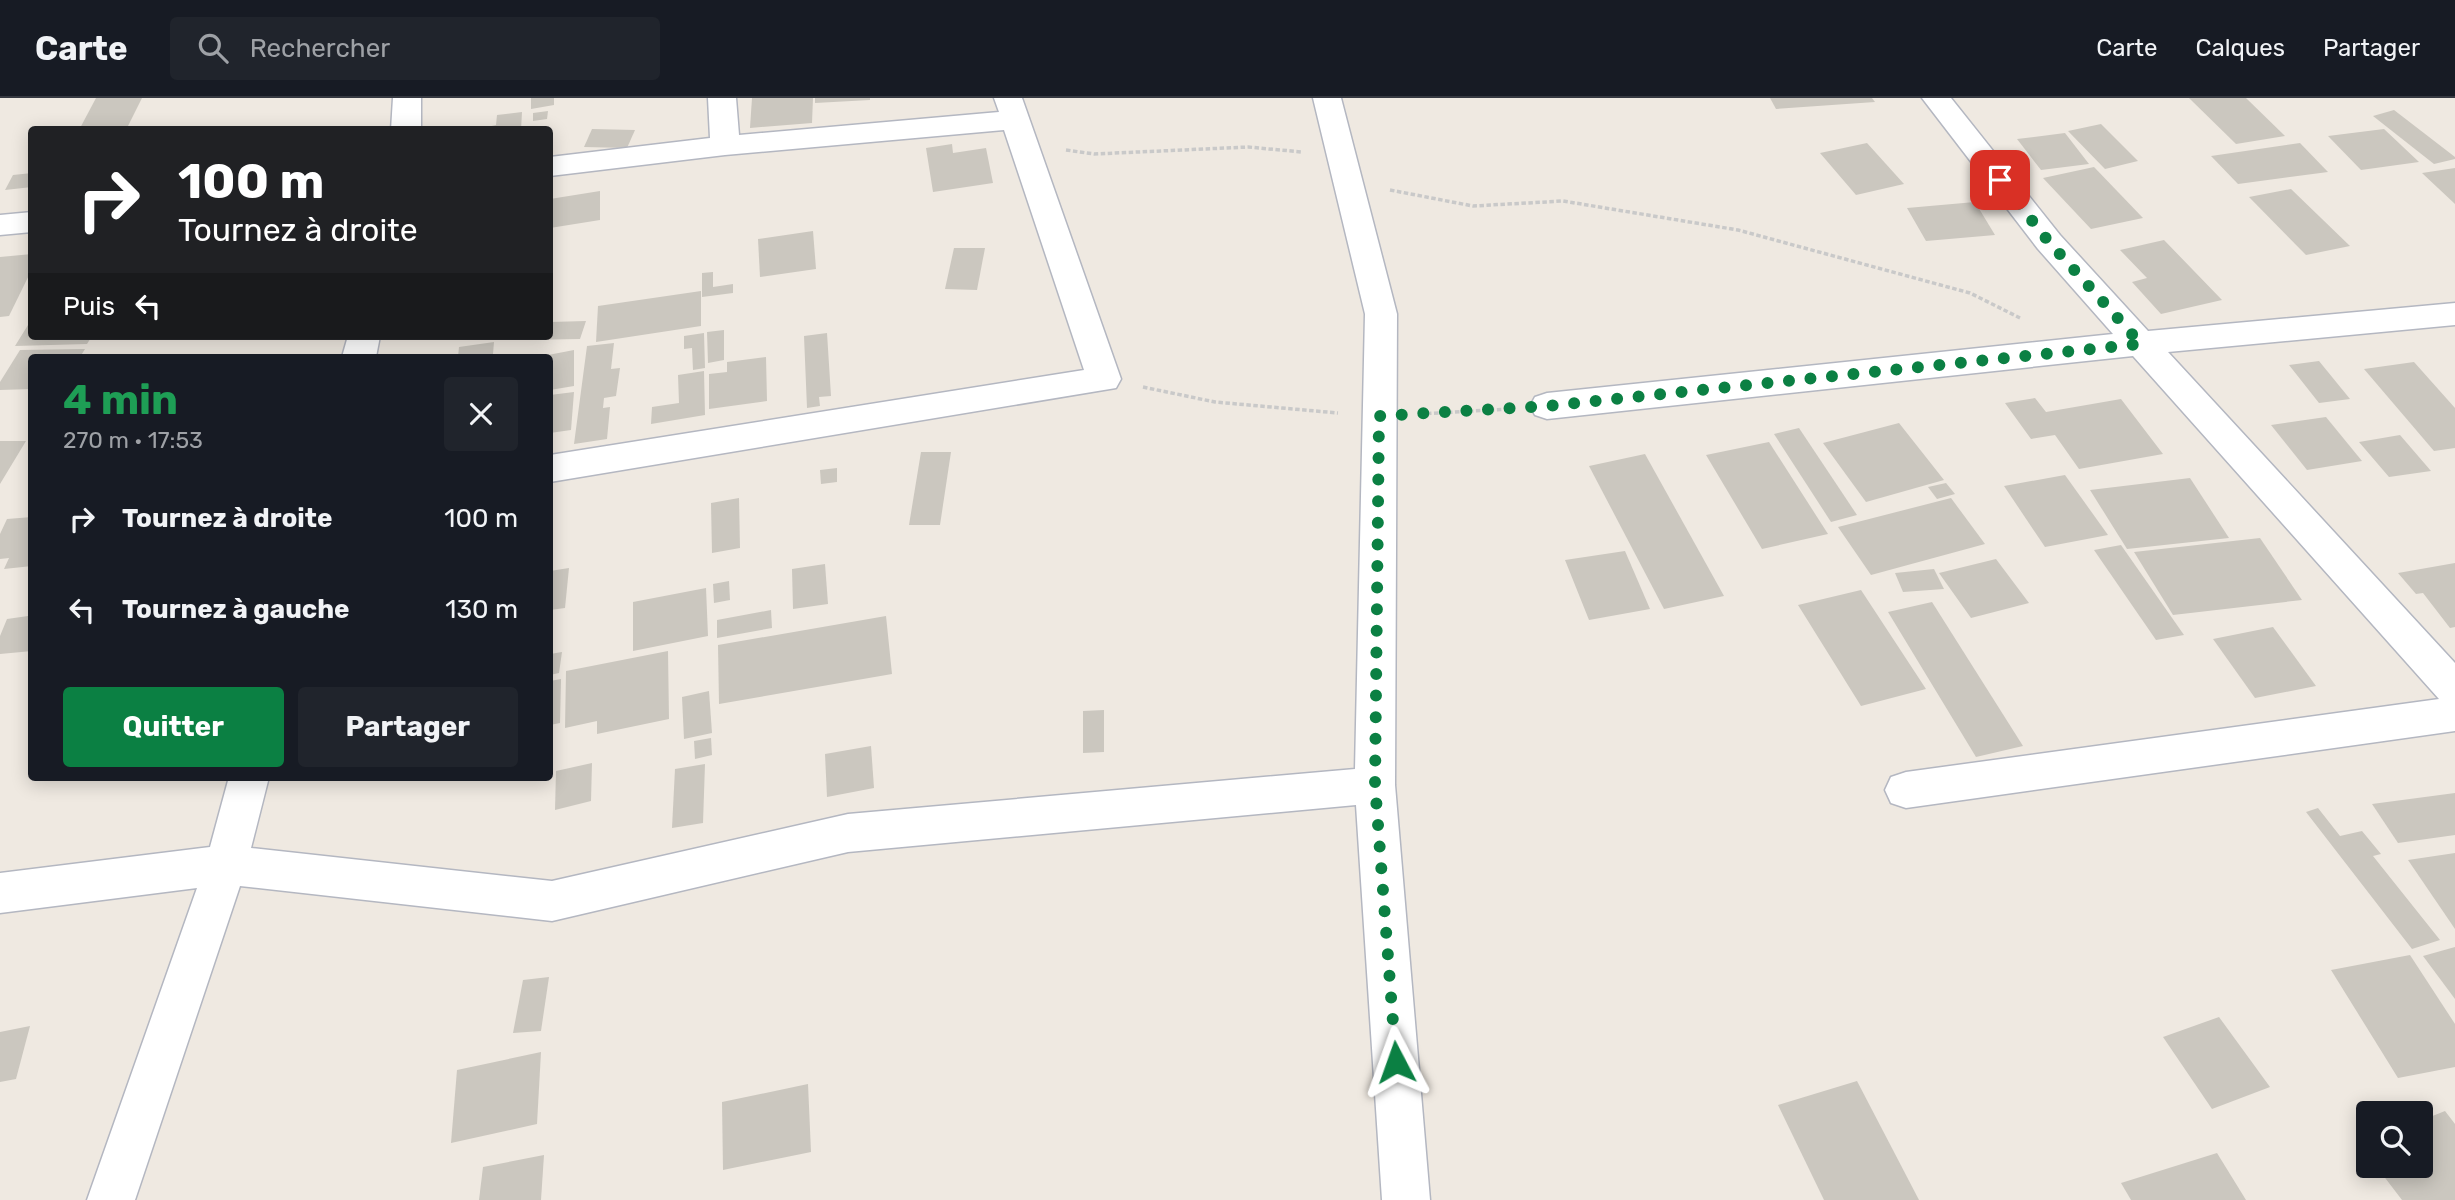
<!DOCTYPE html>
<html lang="fr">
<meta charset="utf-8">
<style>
body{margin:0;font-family:Rubik,sans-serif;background:#20242c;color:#f1f3f6;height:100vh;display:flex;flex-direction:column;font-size:26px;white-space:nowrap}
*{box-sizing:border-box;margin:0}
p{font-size:23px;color:#9ea1a6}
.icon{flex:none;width:38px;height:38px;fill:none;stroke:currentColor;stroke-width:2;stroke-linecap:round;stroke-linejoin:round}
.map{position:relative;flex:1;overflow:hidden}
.panel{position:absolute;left:28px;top:256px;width:525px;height:427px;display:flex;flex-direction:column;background:#171b24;border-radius:7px;box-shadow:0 4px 18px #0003}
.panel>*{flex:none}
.top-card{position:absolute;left:28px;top:28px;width:525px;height:214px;border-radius:7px;box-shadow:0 4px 18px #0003;background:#202124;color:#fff;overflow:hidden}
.fabs{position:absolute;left:2356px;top:1003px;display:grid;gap:14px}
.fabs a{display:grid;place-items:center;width:77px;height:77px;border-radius:7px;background:#171b24;box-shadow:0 4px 18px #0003;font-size:35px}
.pin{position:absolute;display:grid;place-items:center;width:60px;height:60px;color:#fff;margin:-30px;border-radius:14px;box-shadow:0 4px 10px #0006}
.me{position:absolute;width:77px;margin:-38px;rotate:356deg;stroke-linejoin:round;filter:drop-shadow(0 0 5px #0008)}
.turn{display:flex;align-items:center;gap:24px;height:147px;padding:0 35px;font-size:32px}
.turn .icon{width:91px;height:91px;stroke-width:2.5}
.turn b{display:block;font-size:49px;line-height:60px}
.then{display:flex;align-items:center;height:66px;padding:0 35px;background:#0003;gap:14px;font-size:26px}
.round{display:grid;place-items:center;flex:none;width:74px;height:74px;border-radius:7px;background:#20242c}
.summary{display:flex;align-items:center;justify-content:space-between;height:119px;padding:0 35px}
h1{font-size:42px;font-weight:700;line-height:52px;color:#1e9e55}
.button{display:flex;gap:14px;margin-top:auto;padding:14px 35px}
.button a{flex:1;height:80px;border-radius:7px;background:#0b8043;color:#fff;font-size:28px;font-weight:700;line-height:80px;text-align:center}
.button a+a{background:#20242c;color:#f1f3f6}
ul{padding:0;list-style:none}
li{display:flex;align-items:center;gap:21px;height:91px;padding:0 35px}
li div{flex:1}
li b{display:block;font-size:26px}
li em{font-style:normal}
header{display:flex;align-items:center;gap:42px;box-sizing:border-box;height:98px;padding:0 35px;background:#171b24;border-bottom:2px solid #363941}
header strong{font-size:33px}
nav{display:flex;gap:38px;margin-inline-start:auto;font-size:24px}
.search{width:490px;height:63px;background:#20242c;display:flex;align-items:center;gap:18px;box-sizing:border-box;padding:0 24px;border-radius:7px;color:#9ea1a6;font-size:26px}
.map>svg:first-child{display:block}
.building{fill:#cbc7bf}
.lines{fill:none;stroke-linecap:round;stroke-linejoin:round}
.street-casing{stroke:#b4b7c1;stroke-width:3}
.path{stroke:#c9c9c9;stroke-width:3.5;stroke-dasharray:4.5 2.5;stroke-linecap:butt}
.street{fill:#fff;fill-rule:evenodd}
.route{stroke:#0b8043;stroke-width:12;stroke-dasharray:0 21.6}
</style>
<header>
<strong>Carte</strong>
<div class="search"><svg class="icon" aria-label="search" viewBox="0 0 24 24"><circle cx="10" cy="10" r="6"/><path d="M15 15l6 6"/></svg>Rechercher</div>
<nav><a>Carte</a><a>Calques</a><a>Partager</a></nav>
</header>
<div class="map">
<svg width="2455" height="1102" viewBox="0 0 2455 1102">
<rect width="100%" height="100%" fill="#efe9e1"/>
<g class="building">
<path d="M96,0H142L126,32H79Z"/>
<path d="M531,0H554V7L531,11Z"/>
<path d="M752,0H813L812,25L750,30Z"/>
<path d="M815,0H870V2L815,5Z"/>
<path d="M1770,0H1872L1875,4L1776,11Z"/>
<path d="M2189,0H2246L2285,38L2236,46Z"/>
<path d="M2394,12L2455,59V61L2434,66L2373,18Z"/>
<path d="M548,13L547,21L533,23V15Z"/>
<path d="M522,14L521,32H487V29L496,27L497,17Z"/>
<path d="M2101,26L2138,63L2105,71L2068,33Z"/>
<path d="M592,31L635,32L627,50L584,49Z"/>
<path d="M2384,31L2419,64L2361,72L2328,38Z"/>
<path d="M2065,35L2089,66L2041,72L2017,41Z"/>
<path d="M1867,45L1904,86L1856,97L1820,55Z"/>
<path d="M2300,45L2328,74L2238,86L2211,58Z"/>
<path d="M952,46L953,55L986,50L993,85L933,94L926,50Z"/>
<path d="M2094,69L2143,120L2091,131L2043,80Z"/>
<path d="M2455,70V106L2422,75Z"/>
<path d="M32,75V89L5,92L13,77Z"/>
<path d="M2291,91L2350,148L2306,157L2249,99Z"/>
<path d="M600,93V122L550,130V101Z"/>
<path d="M1975,104L1995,137L1926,143L1907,110Z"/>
<path d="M813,133L816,171L760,179L758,141Z"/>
<path d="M2164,142L2222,202L2161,216L2132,184L2147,180L2120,152Z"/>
<path d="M954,150H985L977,192L945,191Z"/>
<path d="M32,156V171L9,218L0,219V159Z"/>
<path d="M713,174V189L733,186V195L702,199V175Z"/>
<path d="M701,193V228L596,244L598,208Z"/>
<path d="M586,223L580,241L524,242L525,238H550V224Z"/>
<path d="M28,227H32V238H92L87,246L15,248Z"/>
<path d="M724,232V262L708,265L707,234Z"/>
<path d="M704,235L705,270L693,272L692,250L684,251V238Z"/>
<path d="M827,235L831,298L819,299L820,308L807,310L804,238Z"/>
<path d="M494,244L493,256L458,259L459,249Z"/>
<path d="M614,245L611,271L620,270L616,298L604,300L603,310L610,309L607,341L574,346L587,248Z"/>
<path d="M85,251L80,259H32V291L0,292V284L20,252Z"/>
<path d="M574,252V288L550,292V259L543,258Z"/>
<path d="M766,259L767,303L709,311V276L727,274V264Z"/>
<path d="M2319,263L2350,301L2319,305L2289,267Z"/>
<path d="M2414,264L2455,310V350L2434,353L2364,271Z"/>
<path d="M704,273L705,317L651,326L652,309L679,305L678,277Z"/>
<path d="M574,294L571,332L550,335V297Z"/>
<path d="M2035,300L2046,314L2121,301L2163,356L2079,371L2055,337L2031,341L2005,305Z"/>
<path d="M2326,319L2362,363L2307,372L2271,327Z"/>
<path d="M1899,325L1944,382L1866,404L1823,345Z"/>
<path d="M1799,330L1857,417L1831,424L1774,336Z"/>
<path d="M2400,337L2431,373L2389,379L2359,344Z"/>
<path d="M0,343H26L0,386Z"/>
<path d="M1769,344L1828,436L1762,451L1706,357Z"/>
<path d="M921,354H951L940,427H909Z"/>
<path d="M1645,356L1724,498L1664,511L1589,368Z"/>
<path d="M837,370V384L821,386L820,372Z"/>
<path d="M2065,377L2108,437L2045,449L2004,388Z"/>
<path d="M2190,380L2229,440L2127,451L2090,392Z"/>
<path d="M1946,385L1955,396L1937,401L1928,389Z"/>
<path d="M739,400L740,450L712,455L711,405Z"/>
<path d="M1951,400L1985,446L1871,477L1838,429Z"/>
<path d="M32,419V468L4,471L9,460L0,461V436L7,421Z"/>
<path d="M2260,440L2302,502L2173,517L2134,454Z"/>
<path d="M2121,447L2184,537L2156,542L2094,452Z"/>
<path d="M1625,453L1650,511L1589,522L1565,462Z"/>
<path d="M1996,461L2029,505L1971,520L1939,475Z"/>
<path d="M2455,465V529L2450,530L2423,495L2416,496L2398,475Z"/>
<path d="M825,466L828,506L793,511L792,471Z"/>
<path d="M569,470L565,510L550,512V473Z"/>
<path d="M1934,471L1944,491L1903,494L1895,475Z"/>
<path d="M729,483L730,502L714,505L713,486Z"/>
<path d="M706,490L708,538L633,553V504Z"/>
<path d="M1861,492L1926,591L1861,608L1798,507Z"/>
<path d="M1932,504L2023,648L1976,659L1888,514Z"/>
<path d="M32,510V553L0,556V538L7,521L28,518Z"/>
<path d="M771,512L772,530L717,540V522Z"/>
<path d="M886,518L892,576L719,606L718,547Z"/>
<path d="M2273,529L2316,588L2255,600L2213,541Z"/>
<path d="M668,553L669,621L597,636V623L565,630L566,573Z"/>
<path d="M562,554L559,575L550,577V556Z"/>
<path d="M561,581L560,625L550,627V583Z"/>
<path d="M709,593L712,635L684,641L682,599Z"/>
<path d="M1104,612V654L1083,655V613Z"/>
<path d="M711,640L712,657L695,661L694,643Z"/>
<path d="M871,648L874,690L827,699L825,656Z"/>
<path d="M592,665L591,703L555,712L556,673Z"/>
<path d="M705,666L703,725L672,730L675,671Z"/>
<path d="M2455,695V737L2398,745L2372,706Z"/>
<path d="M2318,710L2340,738L2362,733L2381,756L2373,758L2440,842L2412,851L2306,714Z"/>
<path d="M2455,755V831L2408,762Z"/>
<path d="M2455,849V901L2423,858Z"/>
<path d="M2410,857L2455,926V969L2398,980L2331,872Z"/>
<path d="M549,879L541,933L513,935L523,882Z"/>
<path d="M2219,919L2270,989L2212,1011L2163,939Z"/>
<path d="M30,928L16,981L0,984V934Z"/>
<path d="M541,954L537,1026L451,1045L457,972Z"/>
<path d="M1857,983L1919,1102H1824L1778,1007Z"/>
<path d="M808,986L811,1054L723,1072L722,1004Z"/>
<path d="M2445,1013L2455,1026V1102H2402L2376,1068H2420V1023Z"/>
<path d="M2217,1055L2246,1102H2131L2121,1085Z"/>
<path d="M544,1057L541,1102H479L483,1069Z"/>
</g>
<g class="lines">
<defs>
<g id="street">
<path d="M393,0H421V32H391Z"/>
<path d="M708,0H736L739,37L999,14L994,0H1022L1121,281L1116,290L550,384V357L1084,272L1004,32L725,57L550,78V59L710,40Z"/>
<path d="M1313,0H1341L1397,216L1395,687L1430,1102H1382L1356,707L848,754L552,823L240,788L135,1102H87L197,790L0,815V775L210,749L229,679H269L251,750L552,783L848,716L1355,671L1365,216Z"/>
<path d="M1922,0H1951L2060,137L2148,233L2455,205V227L2168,254L2455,565V633L1906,710L1891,705L1885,692L1891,679L1906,674L2439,601L2133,258L1547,321L1535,317L1530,308L1535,299L1547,295L2113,236L2038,151Z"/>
<path d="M32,114V134L0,137V117Z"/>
<path d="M348,238H380L376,259H342Z"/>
</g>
</defs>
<use href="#street" class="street-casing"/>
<g class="path">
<path d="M1066,52L1094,56L1248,49L1302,54"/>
<path d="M1390,92L1473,108L1563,103L1738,132L1970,195L2020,220"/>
<path d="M1143,289L1215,304L1338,315"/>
<path d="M1420,316L1509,311"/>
</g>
<use href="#street" class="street"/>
</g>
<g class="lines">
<path class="route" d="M1396,964L1375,687L1379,318L1547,308L2141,246L2049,144L2000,82"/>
</g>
</svg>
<div class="fabs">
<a><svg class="icon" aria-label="search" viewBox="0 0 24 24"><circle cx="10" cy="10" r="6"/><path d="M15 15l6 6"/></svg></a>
</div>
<div class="pin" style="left:2000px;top:82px;background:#d93025"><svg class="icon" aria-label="arrive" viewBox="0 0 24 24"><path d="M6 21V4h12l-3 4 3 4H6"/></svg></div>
<svg class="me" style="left:1396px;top:964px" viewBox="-20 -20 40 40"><path d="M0-17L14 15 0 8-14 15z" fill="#0b8043" stroke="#fff" stroke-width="4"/></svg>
<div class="top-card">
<div class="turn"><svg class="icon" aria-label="right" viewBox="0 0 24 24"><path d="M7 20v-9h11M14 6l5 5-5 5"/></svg><div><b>100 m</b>Tournez à droite</div></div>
<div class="then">Puis<svg class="icon" aria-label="left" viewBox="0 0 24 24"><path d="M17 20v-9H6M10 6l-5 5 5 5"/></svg></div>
</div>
<section class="panel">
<div class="summary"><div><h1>4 min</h1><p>270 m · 17:53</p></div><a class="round"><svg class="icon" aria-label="close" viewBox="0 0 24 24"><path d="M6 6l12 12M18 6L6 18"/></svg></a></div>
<ul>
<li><svg class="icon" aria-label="right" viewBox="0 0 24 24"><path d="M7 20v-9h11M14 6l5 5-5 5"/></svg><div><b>Tournez à droite</b></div><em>100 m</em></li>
<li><svg class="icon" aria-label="left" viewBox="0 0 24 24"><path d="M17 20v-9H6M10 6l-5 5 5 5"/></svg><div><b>Tournez à gauche</b></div><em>130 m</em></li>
</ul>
<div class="button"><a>Quitter</a><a>Partager</a></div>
</section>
</div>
